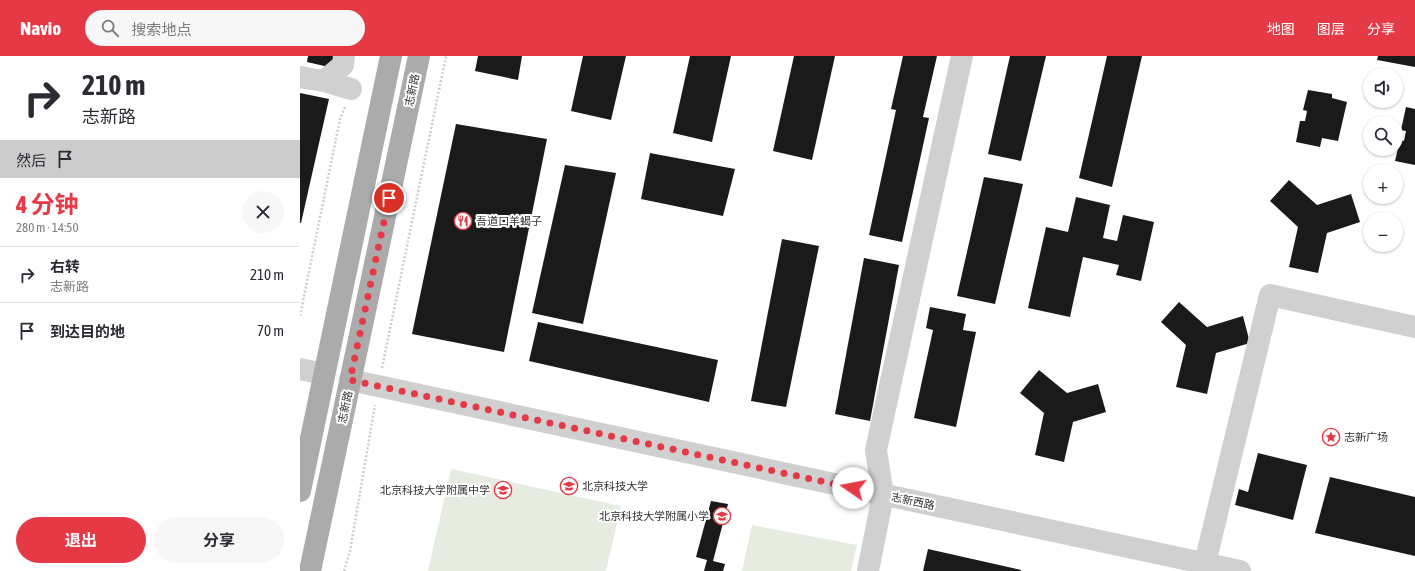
<!DOCTYPE html>
<html lang="zh">
<meta charset="utf-8">
<style>
body{margin:0;font-family:"Asap Condensed","Noto Sans SC",sans-serif;background:#f7f7f7;color:#2b2b33;height:100vh;display:flex;flex-direction:column;font-size:15px;white-space:nowrap}
*{box-sizing:border-box;margin:0}
p{font-size:13px;color:#7c7c81}
.icon{flex:none;width:22px;height:22px;fill:none;stroke:currentColor;stroke-width:2;stroke-linecap:round;stroke-linejoin:round}
.map{position:relative;flex:1;overflow:hidden}
.drawer{display:flex;flex-direction:column;background:#fff;width:300px}
.drawer>*{flex:none}
.hud{background:#fff;color:#2b2b33;overflow:hidden}
.controls{position:absolute;left:1063px;top:12px;display:grid;gap:8px}
.controls a{display:grid;place-items:center;width:40px;height:40px;border-radius:50%;background:#fff;box-shadow:0 1px 3px #0004;font-size:20px}
.pin{position:absolute;display:grid;place-items:center;width:34px;height:34px;color:#fff;margin:-17px;border:2px solid #fff;border-radius:50%;box-shadow:0 1px 4px #0007}
.me{position:absolute;width:44px;margin:-22px;rotate:282deg;stroke-linejoin:round;filter:drop-shadow(0 0 3px #0008)}
.turn{display:flex;align-items:center;gap:14px;height:84px;padding:0 16px;font-size:18px}
.turn .icon{width:52px;height:52px;stroke-width:2.5}
.turn b{display:block;font-size:28px;line-height:34px}
.then{display:flex;align-items:center;height:38px;padding:0 16px;background:#0003;gap:8px;font-size:15px}
.round{display:grid;place-items:center;flex:none;width:42px;height:42px;border-radius:21px;background:#f7f7f7}
.headline{display:flex;align-items:center;justify-content:space-between;height:68px;padding:0 16px}
h1{font-size:24px;font-weight:700;line-height:30px;color:#e63946}
.action{display:flex;gap:8px;margin-top:auto;padding:8px 16px}
.action a{flex:1;height:46px;border-radius:24px;background:#e63946;color:#fff;font-size:16px;font-weight:700;line-height:46px;text-align:center}
.action a+a{background:#f7f7f7;color:#2b2b33}
ul{padding:0;list-style:none}
li{display:flex;align-items:center;gap:12px;height:56px;padding:0 16px;border-top:1px solid #e1e1e2}
li div{flex:1}
li b{display:block;font-size:15px}
li em{font-style:normal}
header{display:flex;align-items:center;gap:24px;box-sizing:border-box;height:56px;padding:0 20px;background:#e63946;color:#fff}
header strong{font-size:19px}
nav{display:flex;gap:22px;margin-inline-start:auto;font-size:14px}
.search{width:280px;height:36px;background:#f7f7f7;display:flex;align-items:center;gap:10px;box-sizing:border-box;padding:0 14px;border-radius:22px;color:#7c7c81;font-size:15px}
main{display:flex;flex:1;min-height:0}
.map>svg:first-child{display:block}
.green{fill:#e6ecdf}
.building{fill:#1a1a1a}
.lines{fill:none;stroke-linecap:round;stroke-linejoin:round}
.path{stroke:#cdcdcd;stroke-width:2.5;stroke-dasharray:2 2;stroke-linecap:butt}
.minor{stroke:#d0d0d0;stroke-width:22}
.major{stroke:#ababab;stroke-width:22}
.route{stroke:#e63946;stroke-width:7;stroke-dasharray:0 12.6}
.labels{text-anchor:middle;dominant-baseline:central;stroke-width:4;stroke-linejoin:round;paint-order:stroke}
.street-label{font-size:11px;fill:#333;stroke:#fff}
.poi-label{font-size:11px;fill:#333;stroke:#fff;text-anchor:start}
</style>
<header>
<strong>Navio</strong>
<div class="search"><svg class="icon" aria-label="search" viewBox="0 0 24 24"><circle cx="10" cy="10" r="6"/><path d="M15 15l6 6"/></svg>搜索地点</div>
<nav><a>地图</a><a>图层</a><a>分享</a></nav>
</header>
<main>
<section class="drawer">
<div class="hud">
<div class="turn"><svg class="icon" aria-label="right" viewBox="0 0 24 24"><path d="M7 20v-9h11M14 6l5 5-5 5"/></svg><div><b>210 m</b>志新路</div></div>
<div class="then">然后<svg class="icon" aria-label="arrive" viewBox="0 0 24 24"><path d="M6 21V4h12l-3 4 3 4H6"/></svg></div>
</div>
<div class="headline"><div><h1>4 分钟</h1><p>280 m · 14:50</p></div><a class="round"><svg class="icon" aria-label="close" viewBox="0 0 24 24"><path d="M6 6l12 12M18 6L6 18"/></svg></a></div>
<ul>
<li><svg class="icon" aria-label="right" viewBox="0 0 24 24"><path d="M7 20v-9h11M14 6l5 5-5 5"/></svg><div><b>右转</b><p>志新路</p></div><em>210 m</em></li>
<li><svg class="icon" aria-label="arrive" viewBox="0 0 24 24"><path d="M6 21V4h12l-3 4 3 4H6"/></svg><div><b>到达目的地</b></div><em>70 m</em></li>
</ul>
<div class="action"><a>退出</a><a>分享</a></div>
</section>
<div class="map">
<svg width="1115" height="515" viewBox="0 0 1115 515">
<rect width="100%" height="100%" fill="#fff"/>
<g class="green">
<path d="M151,413L321,450L306,515H128Z"/>
<path d="M452,469L557,489L551,515H442Z"/>
</g>
<g class="building">
<path d="M8,0H35L33,12L7,6Z"/>
<path d="M178,0H222L218,24L175,15Z"/>
<path d="M283,0H326L311,64L271,55Z"/>
<path d="M390,0H431L412,86L373,77Z"/>
<path d="M494,0H535L512,104L473,95Z"/>
<path d="M603,0H637L623,61L629,62L602,186L569,179L596,54L591,53Z"/>
<path d="M710,0H746L721,105L688,98Z"/>
<path d="M807,0H842L812,131L779,122Z"/>
<path d="M1078,0H1115V11L1077,4Z"/>
<path d="M1008,34L1032,38V42L1047,46L1038,85L1022,82L1020,91L996,86L1000,65H1005L1007,55L1003,54Z"/>
<path d="M0,37L29,43L1,167H0Z"/>
<path d="M1106,51L1115,53V109L1095,105L1100,84L1104,85L1106,75L1101,74Z"/>
<path d="M156,68L247,83L204,296L112,278Z"/>
<path d="M350,97L435,113L423,160L341,143Z"/>
<path d="M265,109L316,117L283,268L232,257Z"/>
<path d="M684,121L723,128L695,248L657,240Z"/>
<path d="M989,124L1017,149L1051,138L1060,166L1027,177L1018,217L989,211L998,171L970,145Z"/>
<path d="M776,141L810,149L803,182L817,185L823,159L854,166L841,225L816,219L819,209L783,201L770,261L728,252L746,171L768,176Z"/>
<path d="M482,183L519,190L486,351L451,345Z"/>
<path d="M564,202L599,209L570,365L535,358Z"/>
<path d="M879,246L907,271L943,260L950,287L916,297L907,338L876,331L886,289L861,266Z"/>
<path d="M630,251L666,258L663,274L676,276L656,371L614,362L633,274L626,272Z"/>
<path d="M238,266L418,304L409,346L229,305Z"/>
<path d="M739,314L767,337L798,328L806,356L773,366L764,406L735,399L744,357L720,337Z"/>
<path d="M958,397L1007,409L993,464L935,449L939,433L948,436Z"/>
<path d="M1030,421L1115,441V500L1015,477Z"/>
<path d="M411,445L428,448L413,505L425,508L423,515H404L407,504L396,501Z"/>
<path d="M628,493L721,514V515H623Z"/>
</g>
<g class="lines">
<g class="path">
<path d="M0,260L40,63L45,51"/>
<path d="M82,312L146,0"/>
<path d="M44,515L50,495L75,349"/>
</g>
<g class="minor">
<path d="M0,21L24,25L43,9L44,0"/>
<path d="M24,25L51,33"/>
<path d="M0,313L24,318"/>
<path d="M50,324L940,515"/>
<path d="M905,507L970,239L1115,271"/>
<path d="M568,515L583,439L576,394L662,0"/>
</g>
<g class="major">
<path d="M0,435L91,0"/>
<path d="M10,515L119,0"/>
</g>
</g>
<g class="lines">
<path class="route" d="M89,142L50,324L553,432"/>
</g>
<defs>
<symbol id="restaurant-ring" viewBox="-11 -11 22 22"><circle r="9.5" fill="#fff" stroke="#e63946" stroke-width="1.5"/><path d="M-5-6h1v4h1v-4h1v4h1v-4h1v5L-1.5 .5V6h-2V.5L-5-1ZM5-6V6H3V1.5H1.5Q1.5-4 5-6Z" fill="#e63946"/></symbol>
<symbol id="sight-ring" viewBox="-11 -11 22 22"><circle r="9.5" fill="#fff" stroke="#e63946" stroke-width="1.5"/><path d="M0-6L1.8-2.2L6-1.7L2.9 1.2L3.7 5.4L0 3.3L-3.7 5.4L-2.9 1.2L-6-1.7L-1.8-2.2Z" fill="#e63946"/></symbol>
<symbol id="university-ring" viewBox="-11 -11 22 22"><circle r="9.5" fill="#fff" stroke="#e63946" stroke-width="1.5"/><path d="M0-5L7-2L0 1L-7-2ZM-4 1L0 2.5L4 1V4Q0 6-4 4Z" fill="#e63946"/></symbol>
<symbol id="school-ring" viewBox="-11 -11 22 22"><circle r="9.5" fill="#fff" stroke="#e63946" stroke-width="1.5"/><path d="M0-5L7-2L0 1L-7-2ZM-4 1L0 2.5L4 1V4Q0 6-4 4Z" fill="#e63946"/></symbol>
</defs>
<g fill-rule="evenodd">
<use href="#restaurant-ring" x="153" y="155" width="20" height="20"/>
<use href="#sight-ring" x="1021" y="371" width="20" height="20"/>
<use href="#university-ring" x="259" y="420" width="20" height="20"/>
<use href="#school-ring" x="193" y="424" width="20" height="20"/>
<use href="#school-ring" x="412" y="450" width="20" height="20"/>
</g>
<g class="labels">
<g class="street-label">
<text transform="translate(112 34) rotate(-78)">志新路</text>
<text transform="translate(45 351) rotate(-78)">志新路</text>
<text transform="translate(613 445) rotate(12)">志新西路</text>
</g>
<g class="poi-label">
<text x="176" y="165">吾道口羊蝎子</text>
<text x="1044" y="381">志新广场</text>
<text x="282" y="430">北京科技大学</text>
<text x="190" y="434" text-anchor="end">北京科技大学附属中学</text>
<text x="409" y="460" text-anchor="end">北京科技大学附属小学</text>
</g>
</g>
</svg>
<div class="controls">
<a><svg class="icon" aria-label="sound" viewBox="0 0 24 24"><path d="M4 9h4l5-4v14l-5-4H4zM17 9q2 3 0 6"/></svg></a>
<a><svg class="icon" aria-label="search" viewBox="0 0 24 24"><circle cx="10" cy="10" r="6"/><path d="M15 15l6 6"/></svg></a>
<a>+</a>
<a>−</a>
</div>
<div class="pin" style="left:89px;top:142px;background:#d93025"><svg class="icon" aria-label="arrive" viewBox="0 0 24 24"><path d="M6 21V4h12l-3 4 3 4H6"/></svg></div>
<svg class="me" style="left:553px;top:432px" viewBox="-20 -20 40 40"><circle r="19" fill="#fff"/><path d="M0-13L10 11 0 6-10 11z" fill="#e63946"/></svg>
</div>
</main>
